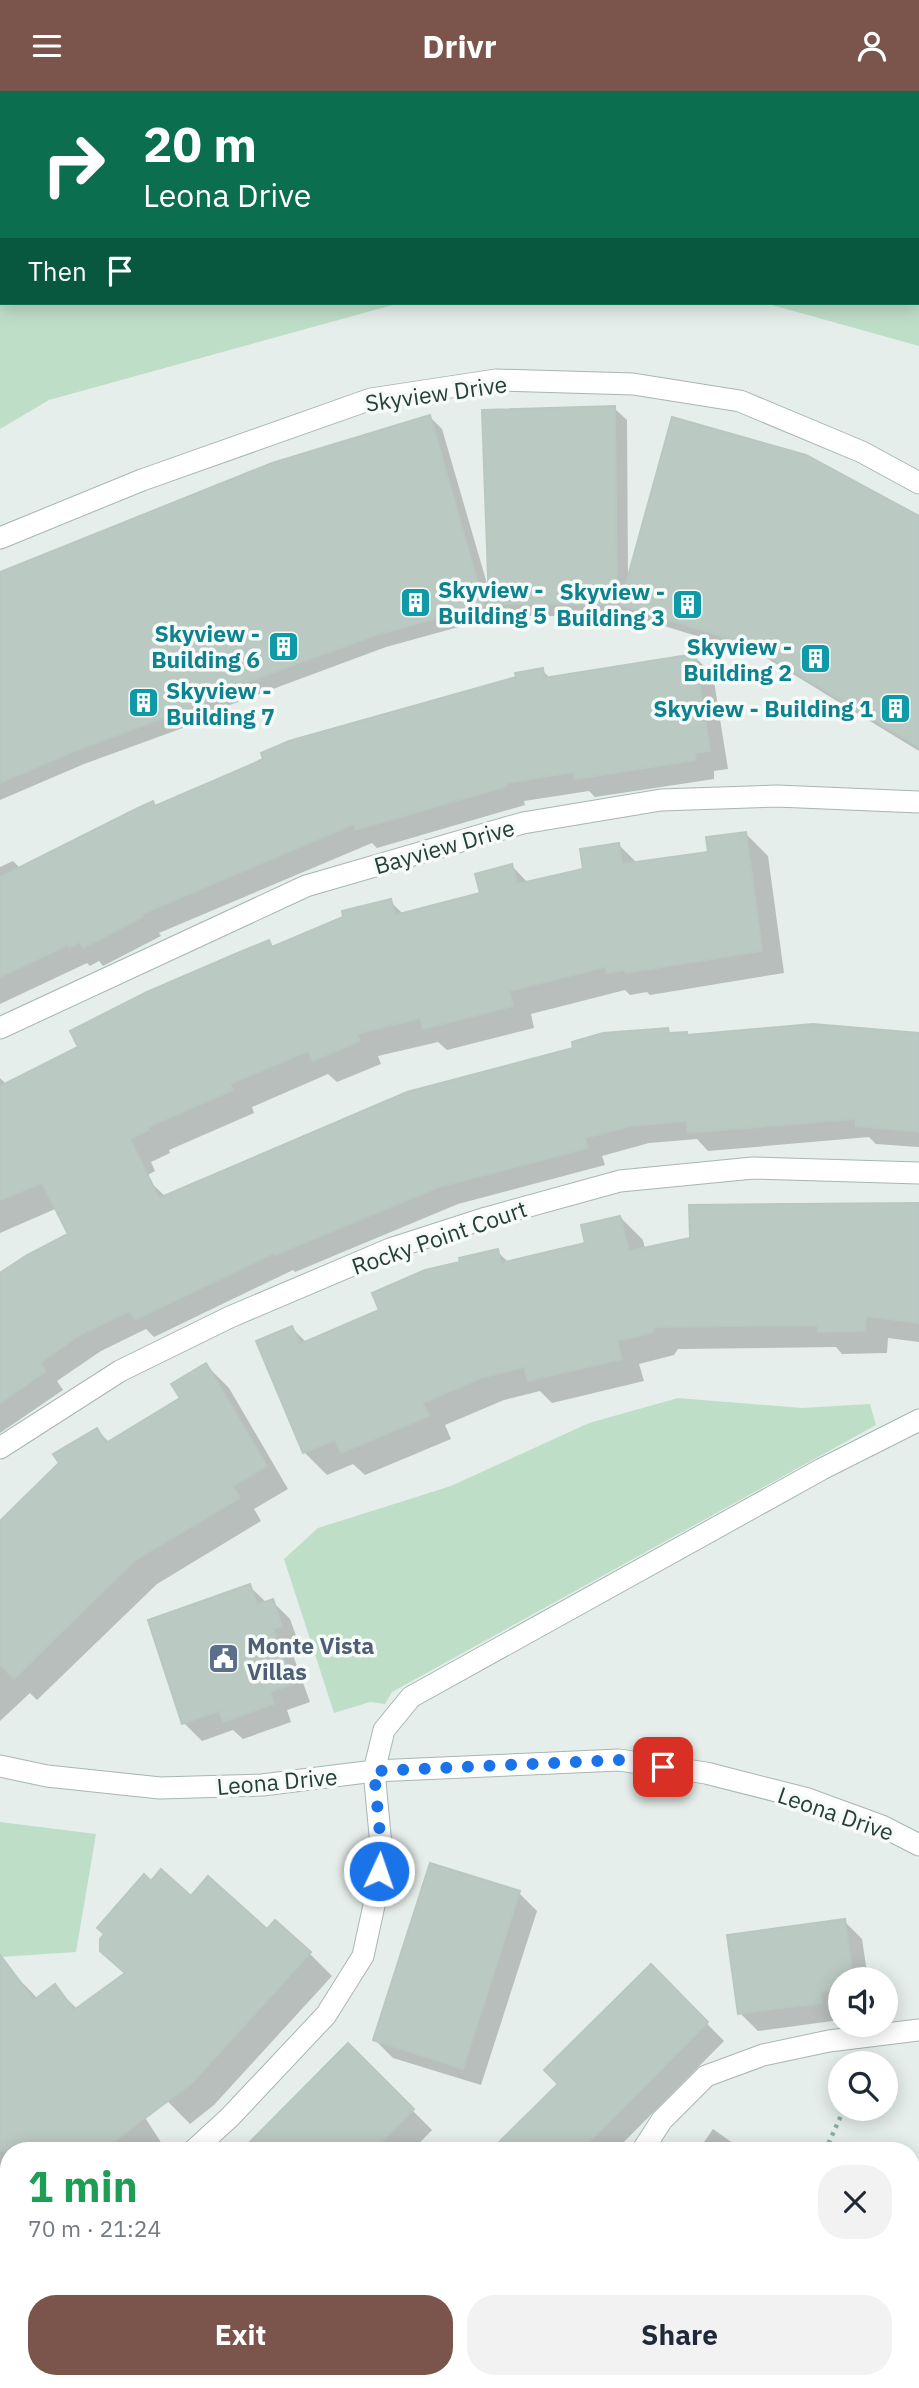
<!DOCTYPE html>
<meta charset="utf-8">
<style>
body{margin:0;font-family:"IBM Plex Sans",sans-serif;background:#f2f2f3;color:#1f2937;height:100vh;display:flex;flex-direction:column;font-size:26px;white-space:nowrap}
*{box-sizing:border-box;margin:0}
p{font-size:23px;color:#747a83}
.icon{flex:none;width:38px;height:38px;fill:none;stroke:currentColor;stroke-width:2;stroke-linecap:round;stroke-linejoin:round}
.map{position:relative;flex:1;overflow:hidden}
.panel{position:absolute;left:0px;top:2051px;width:920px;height:247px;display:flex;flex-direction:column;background:#fff;border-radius:28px 28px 0 0;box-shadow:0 4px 18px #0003}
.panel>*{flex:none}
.top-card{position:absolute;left:0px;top:0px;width:920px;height:214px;box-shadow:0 4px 18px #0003;background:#0b6e4f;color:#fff;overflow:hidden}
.buttons{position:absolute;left:828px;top:1876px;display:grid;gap:14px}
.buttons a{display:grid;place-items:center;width:70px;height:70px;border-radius:50%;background:#fff;box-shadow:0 4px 18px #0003;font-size:35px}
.pin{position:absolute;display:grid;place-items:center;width:60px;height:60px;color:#fff;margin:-30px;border-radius:14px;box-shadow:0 4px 10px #0006}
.me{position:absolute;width:77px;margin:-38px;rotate:3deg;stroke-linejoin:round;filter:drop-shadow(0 0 5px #0008)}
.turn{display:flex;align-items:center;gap:24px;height:147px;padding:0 28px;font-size:32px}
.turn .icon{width:91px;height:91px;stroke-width:2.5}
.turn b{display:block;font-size:49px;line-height:60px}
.then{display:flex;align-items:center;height:66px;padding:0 28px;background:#0003;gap:14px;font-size:26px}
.round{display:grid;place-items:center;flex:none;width:74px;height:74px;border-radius:28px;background:#f2f2f3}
.head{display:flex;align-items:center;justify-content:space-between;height:119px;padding:0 28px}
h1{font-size:42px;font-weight:700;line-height:52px;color:#1e9e55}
.action{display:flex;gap:14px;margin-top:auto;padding:14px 28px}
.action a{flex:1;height:80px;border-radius:28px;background:#7b544c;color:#fff;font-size:28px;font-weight:700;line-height:80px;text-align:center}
.action a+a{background:#f2f2f3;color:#1f2937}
header{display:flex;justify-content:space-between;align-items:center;height:91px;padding:0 28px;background:#7b544c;color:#fff;font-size:32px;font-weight:700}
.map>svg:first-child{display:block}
.green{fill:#bfdec8}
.water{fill:#90c5d0}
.shadow{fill:#0003}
.building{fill:#bbc9c3;stroke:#b8c7c1;stroke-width:2}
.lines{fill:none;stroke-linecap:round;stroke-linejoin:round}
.minor-casing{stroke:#a8b6b1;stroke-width:23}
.path{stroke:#87b0a4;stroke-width:4.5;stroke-dasharray:3.5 5;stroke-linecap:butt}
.minor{stroke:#fff;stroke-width:21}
.route{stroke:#1a73e8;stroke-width:12;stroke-dasharray:0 21.6}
.labels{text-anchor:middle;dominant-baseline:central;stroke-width:7;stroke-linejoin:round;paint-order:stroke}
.street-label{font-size:23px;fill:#253f39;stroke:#f6faf8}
.culture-label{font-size:23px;font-weight:bold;fill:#0d838f;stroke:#f6faf8;text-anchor:end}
.service-label{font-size:23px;font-weight:bold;fill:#4e5e75;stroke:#f6faf8;text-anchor:start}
</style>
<header><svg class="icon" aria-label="menu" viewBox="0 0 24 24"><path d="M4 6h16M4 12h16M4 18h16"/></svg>Drivr<svg class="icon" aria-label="person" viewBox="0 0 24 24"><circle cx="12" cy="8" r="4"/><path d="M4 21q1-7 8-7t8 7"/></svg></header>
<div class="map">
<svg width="919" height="2297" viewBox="0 0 919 2297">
<rect width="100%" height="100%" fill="#e5eeea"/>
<g class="green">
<path d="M0,0H919V255L765,212H919V2H2V212H400L49,309L0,338Z"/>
<path d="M678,1307L802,1317L870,1313L876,1334L392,1601L385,1613L370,1611L334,1622L284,1468L318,1437L451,1395L589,1332Z"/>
<path d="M0,1731L96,1743L76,1861L0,1866Z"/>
</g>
<g class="water">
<path d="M919,2078V2213L912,2220V2079Z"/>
<path d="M772,2289H842L834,2297H767Z"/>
</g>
<g class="shadow">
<path d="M614,317L627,329L628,489L919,427V660L765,566L635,526L628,520V525H503L491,514L495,526L386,556L222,617L224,622L84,673L0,709V483L430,326L442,338L490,503Z"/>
<path d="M694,565L713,584L728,678L714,680V688L595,706L589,700L524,710L525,714L377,757L372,752L159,842L161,845L103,875L99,870L90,875L87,872L0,913V776L13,770L20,777L153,712L156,716L542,579L551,588Z"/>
<path d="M746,743L768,765L784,882L650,904L647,901L630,904L625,899L531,923L534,937L447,959L438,951L378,965L381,973L337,991L328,983L252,1016L254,1022L169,1059L170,1062L151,1071L155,1080L72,1125L62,1115L0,1142V987L7,994L80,957L268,851L274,857L390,810L404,824L482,804L512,775L528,792L585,780L619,754L637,772L710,763Z"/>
<path d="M668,939L672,944L686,942L689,946L919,943V1056L876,1053L869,1046L708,1060L697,1048L649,1052L602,1065L605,1074L458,1113L295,1181L293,1179L154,1246L146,1238L101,1260L57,1290L63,1299L0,1342V1192L148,1089L166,1106Z"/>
<path d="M910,1112L919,1113V1251L888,1247L887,1262L842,1263L836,1256L678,1258L674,1264L639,1273L644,1290L552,1312L540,1300L504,1309L445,1334L451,1348L365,1384L353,1373L327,1384L304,1361L292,1237L307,1252L382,1220L462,1172L497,1160L509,1172L588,1154L620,1126L643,1149L645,1158Z"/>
<path d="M206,1274L229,1297L288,1398L254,1418L261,1430L157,1493L37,1609L30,1602L0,1630V1432L97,1339L110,1352L182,1308Z"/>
<path d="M249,1495L267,1512L272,1510L290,1528L299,1553L290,1556L310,1611L287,1619L291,1631L243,1648L233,1639L202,1650L184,1632Z"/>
<path d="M152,1792L309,1862L332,1885L214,2014L190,2033L133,1975L119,1986L162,2053L154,2060H9V2168L0,2173V1886L10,1879L38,1908L55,1896L78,1919L126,1883L102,1859Z"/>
<path d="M519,1802L537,1820L481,1994L393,1967L375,1949Z"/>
<path d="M844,1830L862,1848L868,1888H840V1929L758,1940L740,1922Z"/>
<path d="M651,1876L724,1950L615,2060H492L560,1993Z"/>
<path d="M348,1955L432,2039L412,2060H246L243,2057Z"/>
<path d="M713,2038L744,2060H698Z"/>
<path d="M9,2231V2289H130L118,2297H0V2237Z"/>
<path d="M209,2289H345L350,2297H196Z"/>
<path d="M485,2289H672L663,2297H476Z"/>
</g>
<g class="building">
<path d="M615,315L617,513H489L482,319Z"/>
<path d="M430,324L484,514L373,545L211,604L212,609L72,661L0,692V481L272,372Z"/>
<path d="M672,326L806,364L919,425V656L750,554L620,514Z"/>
<path d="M695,563L710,660L695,662L696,669L575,688L574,681L506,692L507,695L356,739L354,733L142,823L143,826L83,857L80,851L69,857L68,854L0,886V786L136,718L153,710L155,715L248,675L263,668L261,662L289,650L516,586L515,582L543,577L544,587Z"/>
<path d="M746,741L762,860L626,882L625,879L606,882L605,876L509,900L513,915L423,938L420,927L357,943L360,950L313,970L308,960L230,993L233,999L148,1036L149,1039L130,1048L159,1107L407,1001L573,957L572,951L603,942L668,937L669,942L687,941V944L813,933L919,942V1041L856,1035V1028L688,1042L687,1030L630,1035L585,1047L588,1057L439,1096L275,1164L274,1162L135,1229L130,1220L83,1242L40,1272L46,1280L0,1312V1182L27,1164L68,1143L42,1092L0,1109V995L78,956L70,940L147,901L233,864L269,849L272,856L343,826L342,820L391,808L395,824L480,802L475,783L512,773L517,793L583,778L580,758L619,752L622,773L708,761L706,746Z"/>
<path d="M919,1112V1232L866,1225L865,1240L818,1241L817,1234L655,1236L651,1242L617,1250L622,1268L528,1290L524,1276L481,1287L423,1312L429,1325L341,1362L335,1349L303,1362L256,1250L292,1235L300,1253L379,1219L372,1202L425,1179L460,1171L459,1167L498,1158L501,1172L585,1152L581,1134L620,1125L629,1160L690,1147L689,1114Z"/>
<path d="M206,1272L267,1375L233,1395L240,1407L134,1470L14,1588L0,1573V1430L59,1372L53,1363L97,1337L106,1352L180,1307L171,1293Z"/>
<path d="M250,1493L257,1514L273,1508L282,1535L273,1538L293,1593L270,1601L274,1613L223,1631L219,1620L182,1633L148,1529Z"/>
<path d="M430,1772L520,1800L463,1978L373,1949Z"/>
<path d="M161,1778L191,1805L208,1785L267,1838L275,1829L311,1861L192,1992L101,2060H0V1864L34,1909L55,1893L74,1919L125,1882L100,1860V1848L104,1843L97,1837L144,1783L151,1790Z"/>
<path d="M845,1828L853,1888H840V1898L820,1901L822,1912L738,1923L727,1844Z"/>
<path d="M651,1873L708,1931L580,2060H490L558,1993L544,1979Z"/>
<path d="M348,1952L414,2018L373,2060H241Z"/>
</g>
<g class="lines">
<defs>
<g id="minor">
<path d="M0,447L142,389L371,308L496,289L633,293L740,310L862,361L919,392"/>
<path d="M0,937L306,795L523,732L661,709L777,705L919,711"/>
<path d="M0,1357L120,1280L230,1226L390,1158L486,1127L620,1090L753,1077L919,1082"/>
<path d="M0,1675L47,1685L160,1697L262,1694L374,1680L619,1669L706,1682L808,1708L882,1735L919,1754"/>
<path d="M193,2060L230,2026L326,1924L363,1865L376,1805L381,1754L374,1680L384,1639L411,1606L822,1378L919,1329"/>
<path d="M642,2060L662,2029L706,1985L763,1964L829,1950L919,1939"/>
<path d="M0,2194L9,2189"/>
<path d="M403,2297L412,2289"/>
</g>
</defs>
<use href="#minor" class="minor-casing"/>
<g class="path">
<path d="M825,2060L844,2018"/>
<path d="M51,2289L56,2297"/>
<path d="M662,2297L671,2289"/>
</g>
<use href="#minor" class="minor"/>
</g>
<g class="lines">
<path class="route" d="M379,1780L381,1754L374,1680L619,1669L663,1676"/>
</g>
<defs>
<symbol id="building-square" viewBox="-11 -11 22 22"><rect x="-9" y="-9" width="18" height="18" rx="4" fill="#0f9aa8" stroke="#f6faf8"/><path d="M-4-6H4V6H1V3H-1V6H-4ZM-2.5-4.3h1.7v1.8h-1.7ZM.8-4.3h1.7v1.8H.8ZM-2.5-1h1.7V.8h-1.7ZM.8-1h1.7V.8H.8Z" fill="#fff"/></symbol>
<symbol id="civic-square" viewBox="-11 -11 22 22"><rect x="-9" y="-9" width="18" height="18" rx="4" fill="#5c6f8a" stroke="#f6faf8"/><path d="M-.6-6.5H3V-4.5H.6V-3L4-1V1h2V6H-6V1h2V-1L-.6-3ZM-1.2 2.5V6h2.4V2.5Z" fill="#fff"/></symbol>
</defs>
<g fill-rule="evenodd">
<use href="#building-square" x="398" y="494" width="35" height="35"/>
<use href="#building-square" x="670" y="496" width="35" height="35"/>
<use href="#building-square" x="266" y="538" width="35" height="35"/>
<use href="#building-square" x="798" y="550" width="35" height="35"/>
<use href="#building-square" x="126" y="594" width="35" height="35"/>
<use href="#building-square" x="878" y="600" width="35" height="35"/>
<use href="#civic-square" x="206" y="1550" width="35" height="35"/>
</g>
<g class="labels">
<g class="street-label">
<text transform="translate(436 302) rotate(-8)">Skyview Drive</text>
<text transform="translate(444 755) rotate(-16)">Bayview Drive</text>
<text transform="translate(439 1146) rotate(-19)">Rocky Point Court</text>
<text transform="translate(277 1690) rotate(-5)">Leona Drive</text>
<text transform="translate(836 1722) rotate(19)">Leona Drive</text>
</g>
<g class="culture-label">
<text x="438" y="498" text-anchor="start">Skyview -<tspan x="438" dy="26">Building 5</tspan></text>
<text x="665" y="500">Skyview -<tspan x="665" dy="26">Building 3</tspan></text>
<text x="260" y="542">Skyview -<tspan x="260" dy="26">Building 6</tspan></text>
<text x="792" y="555">Skyview -<tspan x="792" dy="26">Building 2</tspan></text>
<text x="166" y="599" text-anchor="start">Skyview -<tspan x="166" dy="26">Building 7</tspan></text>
<text x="873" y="617">Skyview - Building 1</text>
</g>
<g class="service-label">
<text x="247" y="1554">Monte Vista<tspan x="247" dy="26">Villas</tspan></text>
</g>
</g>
</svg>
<div class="buttons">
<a><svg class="icon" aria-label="sound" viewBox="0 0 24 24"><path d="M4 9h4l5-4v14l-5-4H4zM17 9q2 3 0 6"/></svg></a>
<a><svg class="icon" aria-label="search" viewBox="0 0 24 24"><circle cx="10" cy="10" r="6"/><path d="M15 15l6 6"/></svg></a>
</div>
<div class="pin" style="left:663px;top:1676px;background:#d93025"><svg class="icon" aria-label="arrive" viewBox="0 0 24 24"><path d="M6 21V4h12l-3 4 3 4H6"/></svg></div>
<svg class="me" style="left:379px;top:1780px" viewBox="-20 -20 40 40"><circle r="17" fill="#1a73e8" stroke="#fff" stroke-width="3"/><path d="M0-11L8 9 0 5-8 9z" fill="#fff"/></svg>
<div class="top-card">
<div class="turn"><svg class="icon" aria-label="right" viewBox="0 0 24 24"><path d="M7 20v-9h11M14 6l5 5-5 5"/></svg><div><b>20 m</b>Leona Drive</div></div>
<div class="then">Then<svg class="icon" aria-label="arrive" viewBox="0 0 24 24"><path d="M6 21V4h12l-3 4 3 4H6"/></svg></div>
</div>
<section class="panel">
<div class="head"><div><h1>1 min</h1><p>70 m · 21:24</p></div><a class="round"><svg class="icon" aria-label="close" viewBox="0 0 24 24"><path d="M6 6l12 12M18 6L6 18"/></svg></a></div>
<div class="action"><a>Exit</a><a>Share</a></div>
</section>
</div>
